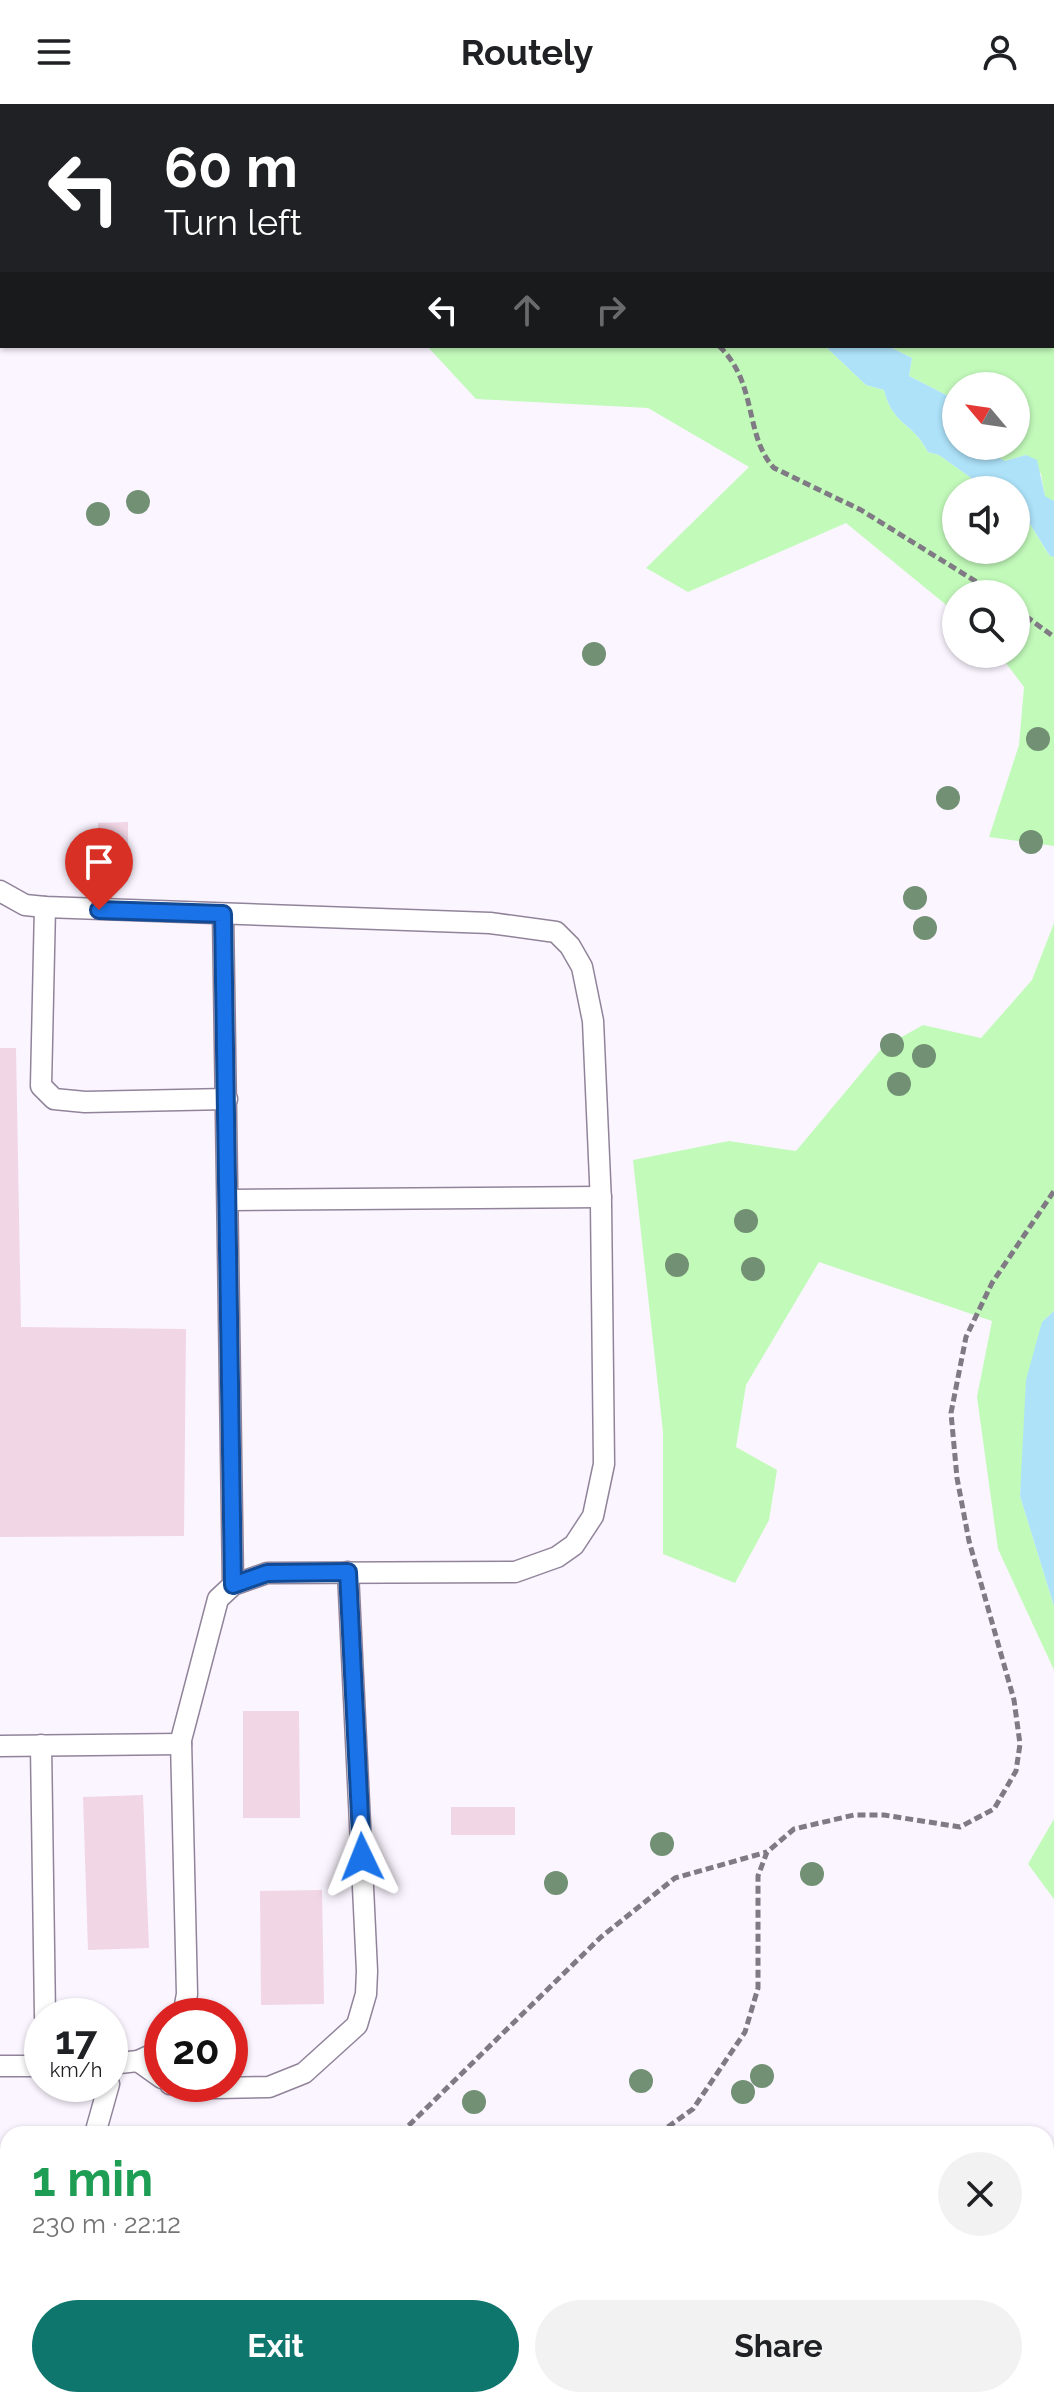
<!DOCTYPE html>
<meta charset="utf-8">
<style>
body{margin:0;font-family:Raleway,sans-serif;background:#f2f2f2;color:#202124;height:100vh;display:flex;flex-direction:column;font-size:30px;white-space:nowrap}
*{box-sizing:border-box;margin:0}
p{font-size:26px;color:#757577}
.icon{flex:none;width:44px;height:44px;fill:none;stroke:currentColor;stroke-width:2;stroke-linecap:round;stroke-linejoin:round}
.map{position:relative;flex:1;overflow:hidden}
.sheet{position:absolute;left:0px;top:2022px;width:1054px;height:282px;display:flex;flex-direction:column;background:#fff;border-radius:24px 24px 0 0;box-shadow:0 2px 6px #0004}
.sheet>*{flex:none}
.banner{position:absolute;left:0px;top:0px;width:1054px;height:244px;box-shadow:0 2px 6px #0004;background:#202124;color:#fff;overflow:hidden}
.needle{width:52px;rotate:299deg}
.buttons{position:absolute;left:942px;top:268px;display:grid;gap:16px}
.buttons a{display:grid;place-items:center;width:88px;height:88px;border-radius:50%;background:#fff;box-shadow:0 2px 6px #0004;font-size:40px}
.speed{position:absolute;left:24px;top:1894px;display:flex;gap:16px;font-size:40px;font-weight:700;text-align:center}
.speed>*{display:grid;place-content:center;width:104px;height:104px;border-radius:50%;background:#fff;box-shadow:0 2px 6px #0004;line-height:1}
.speed small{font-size:20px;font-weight:400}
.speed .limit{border:12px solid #d22;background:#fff;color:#111}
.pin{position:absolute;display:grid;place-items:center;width:68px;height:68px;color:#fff;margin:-82px -34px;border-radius:50% 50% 50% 0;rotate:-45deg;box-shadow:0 0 8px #0007}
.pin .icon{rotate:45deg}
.me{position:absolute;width:88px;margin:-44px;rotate:358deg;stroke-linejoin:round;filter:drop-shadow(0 0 6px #0008)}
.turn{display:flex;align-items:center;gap:28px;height:168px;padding:0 32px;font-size:36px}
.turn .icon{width:104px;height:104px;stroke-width:2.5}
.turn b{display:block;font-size:56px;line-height:68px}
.lanes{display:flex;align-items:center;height:76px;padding:0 32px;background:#0003;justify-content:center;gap:40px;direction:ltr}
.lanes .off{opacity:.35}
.round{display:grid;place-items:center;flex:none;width:84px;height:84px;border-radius:42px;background:#f2f2f2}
.head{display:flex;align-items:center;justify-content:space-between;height:136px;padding:0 32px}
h1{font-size:48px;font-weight:700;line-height:60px;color:#1e9e55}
.cta{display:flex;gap:16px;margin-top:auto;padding:16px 32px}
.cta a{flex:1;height:92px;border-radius:48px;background:#0f766e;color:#fff;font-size:32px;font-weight:700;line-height:92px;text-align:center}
.cta a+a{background:#f2f2f2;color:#202124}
header{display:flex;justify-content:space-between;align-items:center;height:104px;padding:0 32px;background:#fff;font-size:36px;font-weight:700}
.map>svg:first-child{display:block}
.green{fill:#c2faba}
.water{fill:#ade2f9}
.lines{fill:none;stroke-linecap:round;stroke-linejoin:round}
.stream{stroke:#ade2f9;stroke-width:10}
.building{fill:#f1d6e5}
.lane-casing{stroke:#91849a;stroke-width:23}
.path{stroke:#7f7a83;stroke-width:5;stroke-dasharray:8 4;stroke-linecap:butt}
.lane{stroke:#fff;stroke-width:20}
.tree{fill:#729073}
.route-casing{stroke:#114b97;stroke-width:20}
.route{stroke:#1a73e8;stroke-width:14}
</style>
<header><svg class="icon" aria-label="menu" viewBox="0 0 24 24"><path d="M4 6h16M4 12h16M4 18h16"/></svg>Routely<svg class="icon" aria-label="person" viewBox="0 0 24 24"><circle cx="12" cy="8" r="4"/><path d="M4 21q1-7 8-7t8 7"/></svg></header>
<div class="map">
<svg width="1054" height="2303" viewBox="0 0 1054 2303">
<rect width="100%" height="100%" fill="#fbf5ff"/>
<g class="green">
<path d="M439,0H1054V397L1045,393L1041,370L1026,351L1005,357L992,350L987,342H1016V282H956V296L909,272L912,254L888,242H1052V2Z"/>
<path d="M427,242H825L866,281L884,286C892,320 913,319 928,348L939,351L988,386H956V446H1016V413L1030,420L1049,451L1054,453V742L989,733L1019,641L1024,583L999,550H1016V490H956V509L846,419L688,488L646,464L749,363L648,304L476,295Z"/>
<path d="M1054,819V1207L1042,1218L1025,1327L1020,1392L1054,1502V1566L998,1445L977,1293L992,1217L819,1158L746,1281L736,1343L777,1366L769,1416L735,1479L663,1450V1328L633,1056L729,1037L796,1047L882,944L923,921L981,934L1032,876Z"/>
<path d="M1054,1715V1795L1028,1760Z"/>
<path d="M1054,2192V2303H534L541,2296H1046V2204Z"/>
</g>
<g class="water">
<path d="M825,242H888L912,254L909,272L956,296V342H987L992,350L1005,357L1026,351L1037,356L1045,392L1054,397V453L1050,452L1030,420L1016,413V386H988L939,351L928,348C912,317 893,322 884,286L866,281Z"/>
<path d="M1054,1207V1502L1020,1392L1026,1276L1042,1218Z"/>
</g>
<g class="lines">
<path class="stream" d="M696,2V0"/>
</g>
<g class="building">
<path d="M128,718V746L98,747V719Z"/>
<path d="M0,944H16L21,1223L186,1225L184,1432L0,1433Z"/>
<path d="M243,1607H299L300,1714H243Z"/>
<path d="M143,1691L149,1844L88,1846L83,1693Z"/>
<rect x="451" y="1703" width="64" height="28"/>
<path d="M322,1786L324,1900L261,1901L260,1787Z"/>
</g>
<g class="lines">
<defs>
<g id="lane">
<path d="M0,787L25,801L45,803L490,819L556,828L570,842L582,863L593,917L601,1099L604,1360L593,1412L574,1441L557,1453L515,1468L267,1469L233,1481L218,1495L181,1636L187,1890L183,1912"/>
<path d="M45,803L41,982L54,995L85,998L227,995"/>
<path d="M223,810L233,1481"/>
<path d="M228,1096L601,1093"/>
<path d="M41,1641L45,1912"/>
<path d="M0,1642L181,1640"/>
<path d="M138,1957L162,1974"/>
<path d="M110,1960L138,1957L162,1946"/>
<path d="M0,1962H42"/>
<path d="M170,1980L215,1984L269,1983L304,1969L357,1921L366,1890L367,1867L348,1468"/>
<path d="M95,2030L109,1980"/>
<path d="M0,2189H8"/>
</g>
</defs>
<use href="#lane" class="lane-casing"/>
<g class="path">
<path d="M363,0V2"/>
<path d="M719,242C758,279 744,332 774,364L861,406L996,490"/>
<path d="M1016,505L1054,533"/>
<path d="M400,2030L601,1833L675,1774L767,1748"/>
<path d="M658,2030L693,2005L745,1928L758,1884V1772L767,1748L794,1725L854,1711H884L960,1723L994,1705L1016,1667L1020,1640L1014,1596L969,1437L957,1374L951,1309L966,1233L992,1179L1054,1087"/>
<path d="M99,2303L107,2296"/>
<path d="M469,2303L474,2296"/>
</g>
<use href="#lane" class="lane"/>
</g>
<g class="tree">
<circle cx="138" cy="398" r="12"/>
<circle cx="98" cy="410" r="12"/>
<circle cx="594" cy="550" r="12"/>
<circle cx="1038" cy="635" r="12"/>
<circle cx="948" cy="694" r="12"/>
<circle cx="1031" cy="738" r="12"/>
<circle cx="915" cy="794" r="12"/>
<circle cx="925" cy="824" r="12"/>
<circle cx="892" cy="941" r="12"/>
<circle cx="924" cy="952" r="12"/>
<circle cx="899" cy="980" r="12"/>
<circle cx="746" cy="1117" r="12"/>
<circle cx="677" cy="1161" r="12"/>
<circle cx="753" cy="1165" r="12"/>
<circle cx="662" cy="1740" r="12"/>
<circle cx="812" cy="1770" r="12"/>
<circle cx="556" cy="1779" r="12"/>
<circle cx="762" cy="1972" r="12"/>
<circle cx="641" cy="1977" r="12"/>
<circle cx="743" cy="1988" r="12"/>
<circle cx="474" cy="1998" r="12"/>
</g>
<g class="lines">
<defs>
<path id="route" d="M99,806L223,810L233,1481L267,1469L348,1468L362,1753"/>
</defs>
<use href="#route" class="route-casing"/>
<use href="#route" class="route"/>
</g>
</svg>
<div class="buttons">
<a><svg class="needle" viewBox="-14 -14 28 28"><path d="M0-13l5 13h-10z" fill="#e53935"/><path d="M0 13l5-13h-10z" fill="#757577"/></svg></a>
<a><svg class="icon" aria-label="sound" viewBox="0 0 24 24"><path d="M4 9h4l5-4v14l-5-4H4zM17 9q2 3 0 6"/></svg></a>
<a><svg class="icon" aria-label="search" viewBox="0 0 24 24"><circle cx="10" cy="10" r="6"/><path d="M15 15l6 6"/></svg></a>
</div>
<div class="speed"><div>17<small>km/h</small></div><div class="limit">20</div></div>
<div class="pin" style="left:99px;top:806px;background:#d93025"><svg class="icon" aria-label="arrive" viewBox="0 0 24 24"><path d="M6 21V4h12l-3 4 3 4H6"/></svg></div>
<svg class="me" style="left:362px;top:1753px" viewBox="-20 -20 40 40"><path d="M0-17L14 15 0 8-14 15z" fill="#1a73e8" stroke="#fff" stroke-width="4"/></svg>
<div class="banner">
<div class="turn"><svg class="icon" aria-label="left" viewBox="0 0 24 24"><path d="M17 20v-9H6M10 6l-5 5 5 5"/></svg><div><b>60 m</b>Turn left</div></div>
<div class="lanes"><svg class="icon" aria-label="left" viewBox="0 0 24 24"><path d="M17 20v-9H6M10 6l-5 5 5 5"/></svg><svg class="icon off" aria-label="ahead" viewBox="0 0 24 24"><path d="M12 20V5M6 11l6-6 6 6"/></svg><svg class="icon off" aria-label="right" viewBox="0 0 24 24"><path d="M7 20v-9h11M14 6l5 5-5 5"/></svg></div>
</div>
<section class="sheet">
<div class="head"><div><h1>1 min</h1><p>230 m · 22:12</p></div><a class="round"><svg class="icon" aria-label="close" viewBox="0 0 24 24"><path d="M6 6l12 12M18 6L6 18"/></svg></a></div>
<div class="cta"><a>Exit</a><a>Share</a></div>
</section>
</div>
